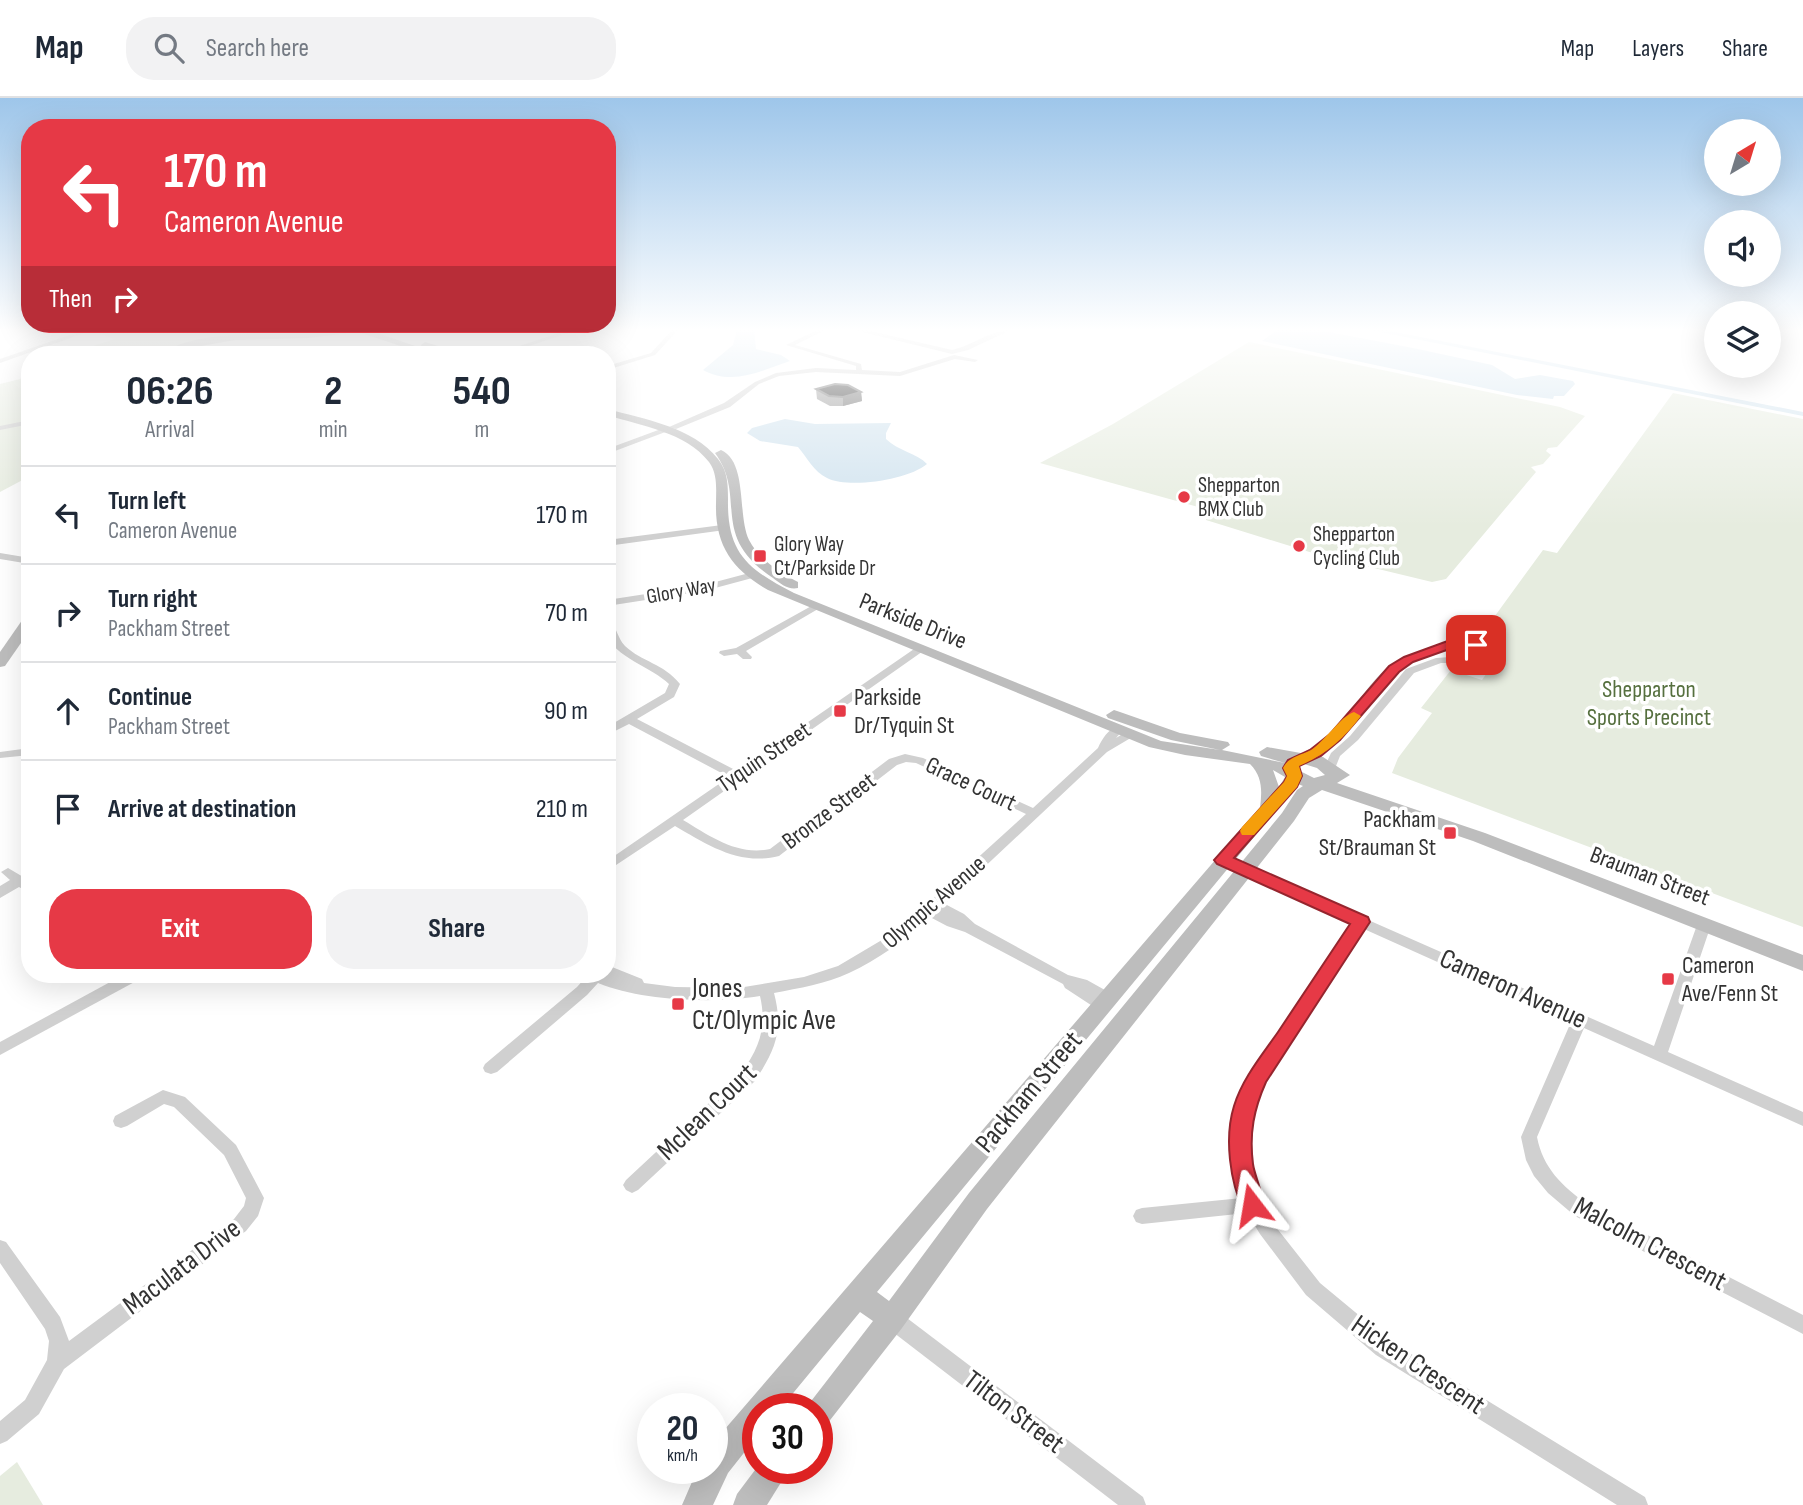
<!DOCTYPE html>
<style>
body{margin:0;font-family:"Sofia Sans Condensed",sans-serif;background:#f2f2f3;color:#1f2937;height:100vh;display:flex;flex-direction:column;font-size:26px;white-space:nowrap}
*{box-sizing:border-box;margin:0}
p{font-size:23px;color:#747a83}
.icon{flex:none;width:38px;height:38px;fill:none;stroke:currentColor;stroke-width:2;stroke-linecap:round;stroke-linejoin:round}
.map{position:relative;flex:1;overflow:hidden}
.panel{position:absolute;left:21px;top:248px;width:595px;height:637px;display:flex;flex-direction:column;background:#fff;border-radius:28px;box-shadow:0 7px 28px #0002}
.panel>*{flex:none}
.hud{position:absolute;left:21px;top:21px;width:595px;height:214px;border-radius:28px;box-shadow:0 7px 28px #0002;background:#e63946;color:#fff;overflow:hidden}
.needle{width:46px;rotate:38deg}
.fabs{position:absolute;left:1704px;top:21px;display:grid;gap:14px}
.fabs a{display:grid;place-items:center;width:77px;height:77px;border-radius:50%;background:#fff;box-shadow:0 7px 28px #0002;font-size:35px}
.speed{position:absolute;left:637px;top:1295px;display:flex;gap:14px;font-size:35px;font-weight:700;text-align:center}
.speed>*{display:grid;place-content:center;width:91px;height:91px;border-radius:50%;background:#fff;box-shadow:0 7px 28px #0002;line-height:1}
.speed small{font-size:18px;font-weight:400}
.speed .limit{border:10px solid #d22;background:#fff;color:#111}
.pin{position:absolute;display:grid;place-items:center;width:60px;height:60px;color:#fff;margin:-30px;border-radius:14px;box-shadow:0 4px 10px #0006}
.me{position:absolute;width:77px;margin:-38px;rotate:346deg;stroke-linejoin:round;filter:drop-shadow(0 0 5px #0008)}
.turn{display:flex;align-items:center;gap:24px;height:147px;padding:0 28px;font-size:32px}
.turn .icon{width:91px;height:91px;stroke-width:2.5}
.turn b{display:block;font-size:49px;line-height:60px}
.then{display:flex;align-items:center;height:66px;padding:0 28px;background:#0003;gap:14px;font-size:26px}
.eta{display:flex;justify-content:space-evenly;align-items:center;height:119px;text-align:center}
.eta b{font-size:42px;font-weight:700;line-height:49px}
.action{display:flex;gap:14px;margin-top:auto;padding:14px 28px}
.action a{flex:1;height:80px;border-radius:28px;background:#e63946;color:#fff;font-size:28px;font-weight:700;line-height:80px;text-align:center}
.action a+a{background:#f2f2f3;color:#1f2937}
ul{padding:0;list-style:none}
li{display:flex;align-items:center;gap:21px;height:98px;padding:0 28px;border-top:2px solid #e0e1e3}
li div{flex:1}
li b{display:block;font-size:26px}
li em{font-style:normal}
header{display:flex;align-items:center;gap:42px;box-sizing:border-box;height:98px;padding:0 35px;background:#fff;border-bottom:2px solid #e0e1e3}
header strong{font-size:33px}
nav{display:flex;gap:38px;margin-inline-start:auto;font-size:24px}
.search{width:490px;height:63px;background:#f2f2f3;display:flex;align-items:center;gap:18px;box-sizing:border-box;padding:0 24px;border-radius:28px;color:#747a83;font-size:26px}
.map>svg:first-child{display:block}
.green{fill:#e6ecdf}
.water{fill:#cfe2ee}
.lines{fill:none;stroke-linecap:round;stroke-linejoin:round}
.canal{fill:#cfe2ee;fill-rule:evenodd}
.street{fill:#d0d0d0;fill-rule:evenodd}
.secondary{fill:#bdbdbd;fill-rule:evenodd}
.wall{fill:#8c8c8c}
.shaded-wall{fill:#5f5f5f}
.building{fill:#1a1a1a;stroke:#5f5f5f;stroke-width:2}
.route{fill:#e63946;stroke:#96252e;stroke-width:2}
.slow{fill:#f59e0b}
.poi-dot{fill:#e63946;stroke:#fff;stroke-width:2.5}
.labels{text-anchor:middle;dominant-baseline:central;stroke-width:7;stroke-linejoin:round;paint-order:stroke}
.far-poi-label{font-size:21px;fill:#333;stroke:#fff;text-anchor:start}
.far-street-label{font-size:21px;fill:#333;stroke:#fff}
.street-label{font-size:24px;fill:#333;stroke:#fff}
.park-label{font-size:24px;fill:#56703f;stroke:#fff}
.poi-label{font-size:24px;fill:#333;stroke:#fff;text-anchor:start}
.near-poi-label{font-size:28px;fill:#333;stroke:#fff;text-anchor:start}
.near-street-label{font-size:28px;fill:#333;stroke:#fff}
</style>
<header>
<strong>Map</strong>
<div class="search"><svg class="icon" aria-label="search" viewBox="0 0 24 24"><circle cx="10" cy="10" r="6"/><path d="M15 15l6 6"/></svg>Search here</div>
<nav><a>Map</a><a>Layers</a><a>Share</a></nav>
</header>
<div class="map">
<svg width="1803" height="1407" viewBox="0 0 1803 1407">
<rect width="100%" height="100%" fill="#fff"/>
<g class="green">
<path d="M101,232C116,232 133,236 148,232H338L323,235L231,237L202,241L161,257H65L115,241L94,234Z"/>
<path d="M1249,244L1560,309L1585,318L1557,349L1548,350L1546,353L1551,357L1543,366L1531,369L1536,374L1446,481L1432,484L1316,456L1206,422L1209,412L1040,365L1113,326Z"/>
<path d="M30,275V378L0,394V286L20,281Z"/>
<path d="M1673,295L1803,321V829L1392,675L1398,660L1432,615L1421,610L1451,572L1482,582L1504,550L1484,533L1543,452L1557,455Z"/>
<path d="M17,1364L43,1407H0V1378Z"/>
</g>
<g class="water">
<path d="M737,232H754L756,251L781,257L790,263C760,273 733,288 703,272L733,247Z"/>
<path d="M1277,232H1318L1413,250L1492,267L1515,281L1540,277L1573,283L1575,286L1564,298H1554L1553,301L1517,297L1262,243Z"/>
<path d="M785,321L815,326L891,325L886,335V341C898,353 917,355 927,366C908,382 849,391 827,380C814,374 806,358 798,349L760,343L747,335L752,330Z"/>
</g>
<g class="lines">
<path class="canal" d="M1370,232H1385L1803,314V318Z"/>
<g class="street">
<path d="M84,232H93L0,265V261Z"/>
<path d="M568,232H578L501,257H492Z"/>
<path d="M672,232H678L655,257L607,272V268L651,255Z"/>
<path d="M817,232H825L795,247L861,266L862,272L900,274L954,257L978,262L975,264L955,261L900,278L816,274L779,278L759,286L730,309L676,331L669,329L724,305L755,284L776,275L816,270L856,272V268L786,247Z"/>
<path d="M854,232H866L952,252C971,248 991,232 1011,232L968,252L952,256Z"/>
<path d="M30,322V326L0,332V328Z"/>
<path d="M661,331L668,333L607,356V351Z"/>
<path d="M722,427L726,430L725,432L607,448V442Z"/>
<path d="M0,455L30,460V466L0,461Z"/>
<path d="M753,474L758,477L756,479L704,493L607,508V502L704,487Z"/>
<path d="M815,506L820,509L818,511L746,553L752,559L751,561H743L737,556L724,558L719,555L720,553L736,550Z"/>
<path d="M607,520C616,525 617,540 625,548C642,564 663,565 680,586L674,599L637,621L737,673L917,549L921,548L926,551L683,722C710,738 737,758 770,751L889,661L905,656L923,660L1033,710L1098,650C1102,641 1108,631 1118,628L1124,631L1116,640L1126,634H1134L1136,636L1134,638L1107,654L945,806L964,816L975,826L1068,877L1087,882L1112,896L1114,900L1112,904L1108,905L1107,911L1102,913L1097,911L1065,890L1063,886L965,834L947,828L930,819C906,841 878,862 849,875C826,886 799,890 774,895C784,933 775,953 754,984L638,1092L632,1095L626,1092L623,1087L626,1082L742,974C760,949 767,928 760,898C712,906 643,903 598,885L587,897L497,974L491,976L485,974L483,970L485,966L577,889L585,880L584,877H607V867L642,881L644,885L675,889L738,890L804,879L838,868L897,833L1026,716L916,665L906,664L897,667L779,758C739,768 708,747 675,728L607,773V763L729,679L629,626L607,637V629L665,595L669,586C653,570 613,558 607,537C606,533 607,525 607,520Z"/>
<path d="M1466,541L1483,546L1491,555L1490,561L1476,565H1441L1414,575L1358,642L1340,658L1334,673H1326L1324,670L1331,655L1350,638L1406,571L1436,560L1451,559L1445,553C1430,559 1412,561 1399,571C1375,591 1332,668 1298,663L1296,661C1307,651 1322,645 1335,632C1356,611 1370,580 1395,564C1406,557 1419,555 1431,551C1444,547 1452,542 1466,541ZM1465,547L1475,550L1481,557L1467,559L1454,551L1456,548Z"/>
<path d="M30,650V657L0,660V654Z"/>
<path d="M1223,758L1654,948L1697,827L1699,824H1709L1711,827L1668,954L1803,1014V1028L1584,930L1537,1039C1543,1070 1562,1088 1587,1106L1803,1217V1236L1575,1118L1548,1095L1534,1078L1526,1062L1521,1039L1571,924L1364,831L1265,982L1253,1008L1248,1036L1250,1067L1260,1105L1272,1124L1320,1185L1390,1243L1645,1399L1648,1407H1617L1376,1257L1306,1197L1260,1136L1247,1115L1142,1126L1136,1124L1133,1118L1136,1112L1142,1110L1242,1100L1234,1067L1232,1036L1237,1008L1252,974L1353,826L1218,765L1216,762L1218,759Z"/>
<path d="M8,770L30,783V795L19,789L0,800V788L10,782L1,774Z"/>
<path d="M123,877H142L140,881L0,957V944Z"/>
<path d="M362,877H378L376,881L368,884L363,883L361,879Z"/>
<path d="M163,992L185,999L236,1047L264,1100L258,1118L246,1133L64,1271L39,1316L7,1343L0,1346V1323L25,1302L47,1262L49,1243L45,1231L0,1165V1142L6,1144L60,1219L69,1243L234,1121L244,1108L246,1100L224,1057L174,1009L164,1006L127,1028L121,1030L115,1028L113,1023L115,1018Z"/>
<path d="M892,1212L899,1214L1143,1399L1146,1407H1118L885,1228L882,1221L885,1214Z"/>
</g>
<g class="secondary">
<path d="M338,232H369L441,257H428L358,234L308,240L235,242L190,250L172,257H159C202,227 287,240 338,232Z"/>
<path d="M425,244L460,255L462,257H448L422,249L421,247Z"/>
<path d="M607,311C644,321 693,329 718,361C728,373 728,388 728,402C727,456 749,472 794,495L1161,643L1220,652L1171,642L1108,620L1106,617L1114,612L1120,614L1180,635L1228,644L1230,647L1222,652L1285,665L1261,658L1259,654L1267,649L1323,659L1350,677L1337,685L1485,735L1803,857V873L1473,743L1322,692L1309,700L1294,723L987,1111L902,1230L827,1326L817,1330V1311H805L873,1223L860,1214L780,1311H758V1337L728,1375L713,1407H682L698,1370H712V1346L1260,710C1262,694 1263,679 1250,666L1185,657L1149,649L768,492C733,472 715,448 716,406C716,392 718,376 709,364C686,334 641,328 607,317ZM1304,666L1317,670L1325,677L1314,680L1296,671ZM1273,672L1285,679L1279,689ZM1298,686L1303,688L1297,692L1282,715L969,1095L889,1203L877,1194Z"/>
<path d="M721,352C748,364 737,417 749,442C759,461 779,474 798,484V490C788,492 781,486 773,480C708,437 748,400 715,355Z"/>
<path d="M30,517V532L5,568L0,569V554L25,518Z"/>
<path d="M758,1368L790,1370L767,1407H733L737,1396Z"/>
</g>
</g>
<path class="wall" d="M816,291L861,294L862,303L843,308H830L817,301Z"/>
<path class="shaded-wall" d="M861,294L862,303L843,308V299Z"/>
<path class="building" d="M835,286L848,287L861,294L843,299L829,298L816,291Z"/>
<linearGradient id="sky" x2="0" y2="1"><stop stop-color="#9ec6ea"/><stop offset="0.54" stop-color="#fff"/><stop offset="1" stop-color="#fff" stop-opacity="0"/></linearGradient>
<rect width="1803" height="429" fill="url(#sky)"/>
<path class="route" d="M1453,541L1476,543L1483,547L1476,551L1455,549L1413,564L1399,574L1340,642L1321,658L1299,668L1302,678L1297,689L1234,760L1368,819L1370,824L1266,984C1254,1011 1249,1035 1253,1066C1255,1081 1267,1100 1260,1114L1252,1117L1244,1114C1230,1084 1224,1040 1234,1008C1242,981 1262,957 1278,934C1302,898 1326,862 1350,826L1217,766L1214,762L1284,684L1287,678L1283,670L1288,662L1310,652L1330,636L1389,568L1404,559Z"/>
<path class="slow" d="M1354,614L1361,618C1344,641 1325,657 1299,668L1302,678L1297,689L1254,737H1242L1240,733L1242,729L1284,684L1287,678L1283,670C1289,658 1300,658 1311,652C1325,643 1341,618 1354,614Z"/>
<g class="poi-dot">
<circle cx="1184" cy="399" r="7"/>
<circle cx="1299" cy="448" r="7"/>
<rect x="753" y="451" width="14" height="14" rx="3.5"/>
<rect x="833" y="606" width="14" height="14" rx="3.5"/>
<rect x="1443" y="728" width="14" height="14" rx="3.5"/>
<rect x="1661" y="874" width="14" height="14" rx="3.5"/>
<rect x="671" y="899" width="14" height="14" rx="3.5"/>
</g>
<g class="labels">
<g class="far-poi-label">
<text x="1198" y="387">Shepparton<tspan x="1198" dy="24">BMX Club</tspan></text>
<text x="1313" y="436">Shepparton<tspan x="1313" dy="24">Cycling Club</tspan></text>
<text x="774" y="446">Glory Way<tspan x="774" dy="24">Ct/Parkside Dr</tspan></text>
</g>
<g class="far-street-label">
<text transform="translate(681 493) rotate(-10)">Glory Way</text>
</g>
<g class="street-label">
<text transform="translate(913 523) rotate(22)">Parkside Drive</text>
<text transform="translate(764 659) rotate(-34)">Tyquin Street</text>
<text transform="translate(971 686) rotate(25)">Grace Court</text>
<text transform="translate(829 713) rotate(-37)">Bronze Street</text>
<text transform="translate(1650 778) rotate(21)">Brauman Street</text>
<text transform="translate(934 804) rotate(-41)">Olympic Avenue</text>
</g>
<g class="park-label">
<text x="1649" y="591">Shepparton<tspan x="1649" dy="28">Sports Precinct</tspan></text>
</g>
<g class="poi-label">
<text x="854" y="599">Parkside<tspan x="854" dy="28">Dr/Tyquin St</tspan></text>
<text x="1436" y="721" text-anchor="end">Packham<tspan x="1436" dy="28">St/Brauman St</tspan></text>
<text x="1682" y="867">Cameron<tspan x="1682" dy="28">Ave/Fenn St</tspan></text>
</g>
<g class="near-poi-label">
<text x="692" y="890">Jones<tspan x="692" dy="32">Ct/Olympic Ave</tspan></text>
</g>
<g class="near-street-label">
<text transform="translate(1513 891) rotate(24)">Cameron Avenue</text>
<text transform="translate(1029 994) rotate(-50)">Packham Street</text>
<text transform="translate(707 1014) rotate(-44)">Mclean Court</text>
<text transform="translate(1650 1146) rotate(28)">Malcolm Crescent</text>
<text transform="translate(182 1169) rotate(-37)">Maculata Drive</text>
<text transform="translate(1418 1267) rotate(34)">Hicken Crescent</text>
<text transform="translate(1014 1314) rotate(37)">Tilton Street</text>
</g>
</g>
</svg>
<div class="fabs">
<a><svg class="needle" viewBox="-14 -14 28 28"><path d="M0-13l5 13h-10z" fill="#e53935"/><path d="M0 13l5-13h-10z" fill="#747a83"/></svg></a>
<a><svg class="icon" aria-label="sound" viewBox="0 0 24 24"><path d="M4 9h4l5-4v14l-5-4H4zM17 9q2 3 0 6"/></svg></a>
<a><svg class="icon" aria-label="layers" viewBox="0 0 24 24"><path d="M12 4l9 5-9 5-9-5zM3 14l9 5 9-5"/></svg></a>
</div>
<div class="speed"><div>20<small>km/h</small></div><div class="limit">30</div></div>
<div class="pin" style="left:1476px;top:547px;background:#d93025"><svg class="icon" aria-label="arrive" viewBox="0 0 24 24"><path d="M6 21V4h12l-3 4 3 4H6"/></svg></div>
<svg class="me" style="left:1252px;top:1107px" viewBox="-20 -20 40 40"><path d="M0-17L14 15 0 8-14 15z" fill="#e63946" stroke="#fff" stroke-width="4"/></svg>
<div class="hud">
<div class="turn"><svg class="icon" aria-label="left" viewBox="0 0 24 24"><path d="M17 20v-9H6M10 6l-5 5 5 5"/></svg><div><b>170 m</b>Cameron Avenue</div></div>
<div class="then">Then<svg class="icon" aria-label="right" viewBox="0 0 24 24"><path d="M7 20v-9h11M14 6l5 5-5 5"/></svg></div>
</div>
<section class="panel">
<div class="eta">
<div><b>06:26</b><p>Arrival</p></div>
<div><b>2</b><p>min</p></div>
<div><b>540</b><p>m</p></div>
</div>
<ul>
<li><svg class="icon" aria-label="left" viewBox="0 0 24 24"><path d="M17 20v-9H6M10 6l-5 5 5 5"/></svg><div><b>Turn left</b><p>Cameron Avenue</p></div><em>170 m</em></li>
<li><svg class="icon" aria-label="right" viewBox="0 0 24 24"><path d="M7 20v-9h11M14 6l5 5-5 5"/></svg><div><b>Turn right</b><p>Packham Street</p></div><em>70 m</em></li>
<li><svg class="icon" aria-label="ahead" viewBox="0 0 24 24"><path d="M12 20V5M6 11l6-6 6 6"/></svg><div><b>Continue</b><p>Packham Street</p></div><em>90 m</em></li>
<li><svg class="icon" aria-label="arrive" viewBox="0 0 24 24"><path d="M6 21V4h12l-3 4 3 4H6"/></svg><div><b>Arrive at destination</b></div><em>210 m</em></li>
</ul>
<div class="action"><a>Exit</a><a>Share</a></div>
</section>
</div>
